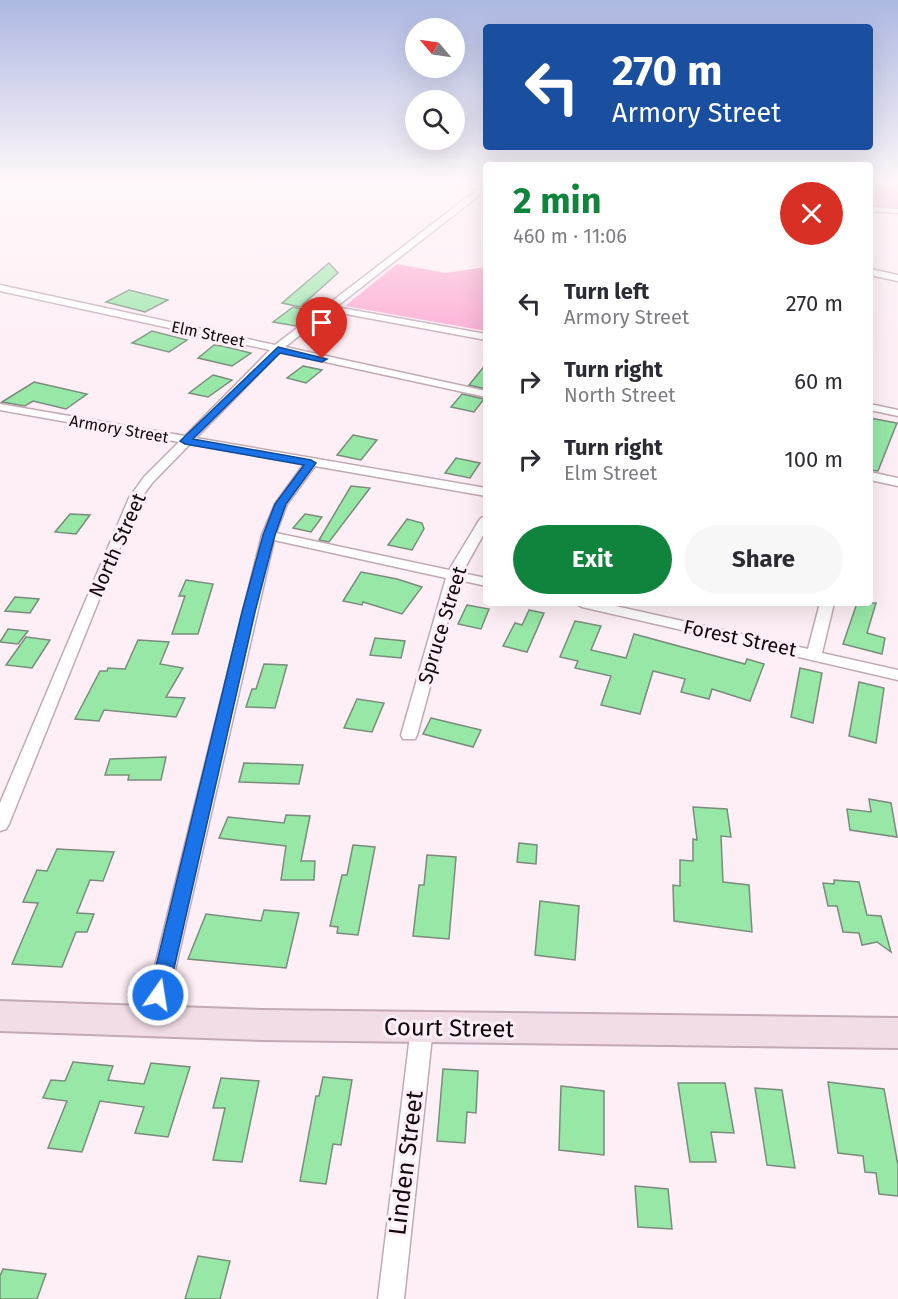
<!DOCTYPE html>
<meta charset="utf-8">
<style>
body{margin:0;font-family:"Fira Sans",sans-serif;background:#f7f7f7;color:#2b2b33;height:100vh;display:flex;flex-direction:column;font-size:22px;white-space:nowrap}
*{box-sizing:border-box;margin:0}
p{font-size:20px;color:#7c7c81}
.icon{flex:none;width:33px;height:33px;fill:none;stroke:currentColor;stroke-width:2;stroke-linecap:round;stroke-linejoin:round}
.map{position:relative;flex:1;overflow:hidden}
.panel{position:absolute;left:483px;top:162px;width:390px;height:444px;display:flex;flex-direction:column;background:#fff;border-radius:6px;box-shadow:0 6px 24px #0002}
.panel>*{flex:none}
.guide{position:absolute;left:483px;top:24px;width:390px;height:126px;border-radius:6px;box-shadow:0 6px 24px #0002;background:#1a4fa0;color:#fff;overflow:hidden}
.needle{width:39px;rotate:299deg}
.buttons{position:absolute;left:405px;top:18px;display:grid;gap:12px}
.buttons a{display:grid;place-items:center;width:60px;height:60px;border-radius:50%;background:#fff;box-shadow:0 6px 24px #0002;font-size:30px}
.pin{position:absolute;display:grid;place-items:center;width:51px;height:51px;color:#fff;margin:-62px -26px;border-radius:50% 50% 50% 0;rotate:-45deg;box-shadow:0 0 6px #0007}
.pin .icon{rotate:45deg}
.me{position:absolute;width:66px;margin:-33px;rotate:13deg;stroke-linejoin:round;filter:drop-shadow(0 0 4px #0008)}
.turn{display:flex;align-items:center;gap:21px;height:126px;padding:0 30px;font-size:27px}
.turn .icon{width:78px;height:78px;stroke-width:2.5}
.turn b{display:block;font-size:42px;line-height:51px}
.round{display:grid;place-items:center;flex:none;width:63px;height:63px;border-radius:32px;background:#f7f7f7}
.summary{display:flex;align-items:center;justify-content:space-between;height:102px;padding:0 30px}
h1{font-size:36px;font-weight:700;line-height:45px;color:#10843c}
.cta{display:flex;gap:12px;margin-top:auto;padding:12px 30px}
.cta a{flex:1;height:69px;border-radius:36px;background:#10843c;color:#fff;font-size:24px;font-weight:700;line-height:69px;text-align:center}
.cta a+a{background:#f7f7f7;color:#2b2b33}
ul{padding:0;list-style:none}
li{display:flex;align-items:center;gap:18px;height:78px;padding:0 30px}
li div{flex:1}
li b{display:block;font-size:22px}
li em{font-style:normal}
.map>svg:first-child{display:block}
.green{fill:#fca4ce}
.building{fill:#97e7a7;stroke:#7a8c7c;stroke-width:1.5}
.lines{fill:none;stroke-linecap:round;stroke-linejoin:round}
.street-casing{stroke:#c2a9b4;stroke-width:3}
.secondary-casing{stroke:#c2a9b4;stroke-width:4}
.street{fill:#fff;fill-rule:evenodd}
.secondary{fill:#f2dde7;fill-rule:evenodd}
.route{fill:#1a73e8;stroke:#114b97;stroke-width:1.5}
.labels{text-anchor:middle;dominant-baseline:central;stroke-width:6;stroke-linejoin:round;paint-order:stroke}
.far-street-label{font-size:16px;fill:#11090d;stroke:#feeef5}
.street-label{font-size:20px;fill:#11090d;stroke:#feeef5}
.near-street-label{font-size:24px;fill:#11090d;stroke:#feeef5}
</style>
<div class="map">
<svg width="898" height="1299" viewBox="0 0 898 1299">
<rect width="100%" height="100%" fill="#feeef5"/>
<g class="green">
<path d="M870,183H898V208L870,207Z"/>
<path d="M397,264L446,273L486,267V331L345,306Z"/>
</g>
<g class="building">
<path d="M329,263L338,273L300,307L282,303Z"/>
<path d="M129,290L168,300L145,312L106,302Z"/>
<path d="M293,307L314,312L296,326L273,322Z"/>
<path d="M328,315L345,320L328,332L314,330L313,328Z"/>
<path d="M152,331L187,340L169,352L132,343Z"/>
<path d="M214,345L222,346L251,353L232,366L198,358Z"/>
<path d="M486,364V389L469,385Z"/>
<path d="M303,366L322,370L306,383L287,378Z"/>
<path d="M213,375L232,380L208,397L189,393Z"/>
<path d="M34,382L87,394L66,409L33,401L25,406L2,402Z"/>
<path d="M462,394L484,399L474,412L451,407Z"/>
<path d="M870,418L897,423L878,471L870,470Z"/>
<path d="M353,435L377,440L361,460L337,455Z"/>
<path d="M456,458L480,463L470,478L445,473Z"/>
<path d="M351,486L370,488L329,542L319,540Z"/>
<path d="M70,514L90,515L76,534L55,532Z"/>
<path d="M305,514L322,517L311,532L293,528Z"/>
<path d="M407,519L422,523L424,529L412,550L388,545Z"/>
<path d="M361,572L397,579L422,587L402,614L363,602L362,605L343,601Z"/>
<path d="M186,580L213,584L198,634H172L185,596H179Z"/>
<path d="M15,597L39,599L30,613L5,611Z"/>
<path d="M857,603H876L867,633L885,638L882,654L843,644Z"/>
<path d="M467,605L489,609L481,629L458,624Z"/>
<path d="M529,610L544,613L527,652L503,646L515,623L522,625Z"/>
<path d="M575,621L601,626L591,650L626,658L634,634L745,664L747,659L764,664L750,701L712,689L709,699L681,692L685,679L653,671L640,714L601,705L611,676L575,668L578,661L560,657Z"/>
<path d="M8,629L28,631L18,644L0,642Z"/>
<path d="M26,637L50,640L32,668L6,665Z"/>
<path d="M375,638L405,641L401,658L370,655Z"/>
<path d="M138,640L169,642L160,664L183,668L166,697L185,698L176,717L104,710L99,721L75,719L100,671H107L108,668L125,669Z"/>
<path d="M264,664L287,665L275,708L246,707L252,689H256Z"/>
<path d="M800,668L822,673L813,723L791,717Z"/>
<path d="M859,682L884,688L876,743L849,736Z"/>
<path d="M357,699L384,703L372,732L344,728Z"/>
<path d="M431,718L481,730L473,747L423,734Z"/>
<path d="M166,757L161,780H128L129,775H105L110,759Z"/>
<path d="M244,763L303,765L299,784L239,782Z"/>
<path d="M869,799L891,803L897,837L850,830L847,809L871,812Z"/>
<path d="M693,807L727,809L731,837L721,836L723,882L749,885L752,932L674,921L673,885L680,886V860L693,861V839L697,840Z"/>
<path d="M286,815L310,816L301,861H315L314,880H281L286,846L219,838L228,817L284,823Z"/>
<path d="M519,843L537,845L536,864L517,862Z"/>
<path d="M353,845L375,847L358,935L337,933L338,927L330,926L342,875H347Z"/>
<path d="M57,849L114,852L103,881L90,880L77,913L94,914L87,932H76L62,967L12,964L38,903L23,902L37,870L47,871Z"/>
<path d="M427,855L456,857L449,939L413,936L419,885H424Z"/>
<path d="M834,880L859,882L867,915L881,916L891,952L877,942L862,945L859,933L843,932L837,906H828L823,883L834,884Z"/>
<path d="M540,901L579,906L575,960L535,955Z"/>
<path d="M264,910L299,913L286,968L188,959L206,914L261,921Z"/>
<path d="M73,1062L113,1066L108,1080L144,1084L151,1063L190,1067L168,1137L135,1133L144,1107L100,1101L82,1152L48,1148L67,1101L43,1098L51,1080L65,1081Z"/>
<path d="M443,1069L478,1071L476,1113L467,1112L465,1143L437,1141Z"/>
<path d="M323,1077L352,1080L341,1145L333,1144L326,1184L300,1181L316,1096H319Z"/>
<path d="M221,1078L259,1081L242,1162L213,1160L225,1108H213Z"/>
<path d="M828,1082L884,1089L898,1165V1196L879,1194L876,1173L865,1172L863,1156L838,1153Z"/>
<path d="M678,1083H725L734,1133L711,1132L716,1162H690Z"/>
<path d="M561,1086L604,1091V1155L559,1150Z"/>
<path d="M755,1088L782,1090L795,1168L767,1165Z"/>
<path d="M635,1186L668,1189L672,1229L638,1227Z"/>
<path d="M198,1256L230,1261L220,1299H185Z"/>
<path d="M3,1269L46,1274L37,1299H0V1276Z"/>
</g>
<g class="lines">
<defs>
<g id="street">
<path d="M439,183L486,186V190L336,307L486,334V340L330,311L285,347L486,391V397L280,352L196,438L486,488V496L315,466L287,504L276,533L449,570L480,519L486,515V530L462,573L486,578V586L459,580L417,735L415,739H403L401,735L446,578L274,540L163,1022L160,1029L152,1032L144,1029L141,1022L262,535L275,504L304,464L190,444L152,483L141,498L129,525L9,824L6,829L0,831V803L129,498L144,477L179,442L0,410V404L185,436L270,350L0,291V285L275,345L478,189Z"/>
<path d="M870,207L898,209V213L870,211Z"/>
<path d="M870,269L898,275V281L870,275Z"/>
<path d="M870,404L898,410V416L870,410Z"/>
<path d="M870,472L898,478V486L870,480Z"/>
<path d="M575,603H602L808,649L820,603H834L822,653L898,670V680L582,607Z"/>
<path d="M422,1017L430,1020L433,1027L404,1299H378L411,1027L414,1020Z"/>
</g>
<path id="secondary" d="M0,1001L262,1010L898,1018V1048L262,1040L0,1031Z"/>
</defs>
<use href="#street" class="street-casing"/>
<use href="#secondary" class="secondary-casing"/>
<use href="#street" class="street"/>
<use href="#secondary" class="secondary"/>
</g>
<linearGradient id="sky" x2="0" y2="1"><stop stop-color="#adb8e2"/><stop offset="0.5" stop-color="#fff7fa"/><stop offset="1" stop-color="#fff7fa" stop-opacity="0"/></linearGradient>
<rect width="898" height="365" fill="url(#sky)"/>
<path class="route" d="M278,347L327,359L322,362L280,353L193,439L311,460L316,463L286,504L275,535L255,612L168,995L165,1001L158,1004L152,1001L149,995L242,612L263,535L275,504L304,465L185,444L180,441Z"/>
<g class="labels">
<g class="far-street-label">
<text transform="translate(208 334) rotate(12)">Elm Street</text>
<text transform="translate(119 429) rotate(10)">Armory Street</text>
</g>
<g class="street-label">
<text transform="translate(117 545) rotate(-66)">North Street</text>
<text transform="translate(442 625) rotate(-73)">Spruce Street</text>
<text transform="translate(740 638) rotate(12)">Forest Street</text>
</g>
<g class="near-street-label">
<text transform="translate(449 1028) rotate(1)">Court Street</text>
<text transform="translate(406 1163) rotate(-83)">Linden Street</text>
</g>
</g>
</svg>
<div class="buttons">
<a><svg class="needle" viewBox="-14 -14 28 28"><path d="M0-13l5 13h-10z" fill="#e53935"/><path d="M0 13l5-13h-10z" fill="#7c7c81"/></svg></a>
<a><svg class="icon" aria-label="search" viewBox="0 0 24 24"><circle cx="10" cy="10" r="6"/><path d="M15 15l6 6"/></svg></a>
</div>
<div class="pin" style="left:322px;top:359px;background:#d93025"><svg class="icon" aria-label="arrive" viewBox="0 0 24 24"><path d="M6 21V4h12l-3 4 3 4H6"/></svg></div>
<svg class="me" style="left:158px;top:995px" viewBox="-20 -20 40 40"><circle r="17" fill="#1a73e8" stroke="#fff" stroke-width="3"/><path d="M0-11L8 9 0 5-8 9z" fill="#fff"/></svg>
<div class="guide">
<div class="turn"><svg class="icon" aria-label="left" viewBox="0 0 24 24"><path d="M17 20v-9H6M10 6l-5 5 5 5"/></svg><div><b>270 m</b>Armory Street</div></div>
</div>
<section class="panel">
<div class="summary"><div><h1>2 min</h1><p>460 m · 11:06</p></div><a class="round" style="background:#d93025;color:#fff"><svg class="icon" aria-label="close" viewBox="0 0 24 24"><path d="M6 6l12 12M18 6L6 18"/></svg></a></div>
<ul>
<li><svg class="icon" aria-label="left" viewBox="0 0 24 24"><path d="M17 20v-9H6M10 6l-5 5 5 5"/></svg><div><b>Turn left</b><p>Armory Street</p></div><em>270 m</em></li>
<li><svg class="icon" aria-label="right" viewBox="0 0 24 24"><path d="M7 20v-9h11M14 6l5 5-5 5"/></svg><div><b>Turn right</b><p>North Street</p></div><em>60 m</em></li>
<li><svg class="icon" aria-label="right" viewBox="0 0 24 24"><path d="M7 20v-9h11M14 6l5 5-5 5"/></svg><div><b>Turn right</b><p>Elm Street</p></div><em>100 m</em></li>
</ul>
<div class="cta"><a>Exit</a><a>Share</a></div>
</section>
</div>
